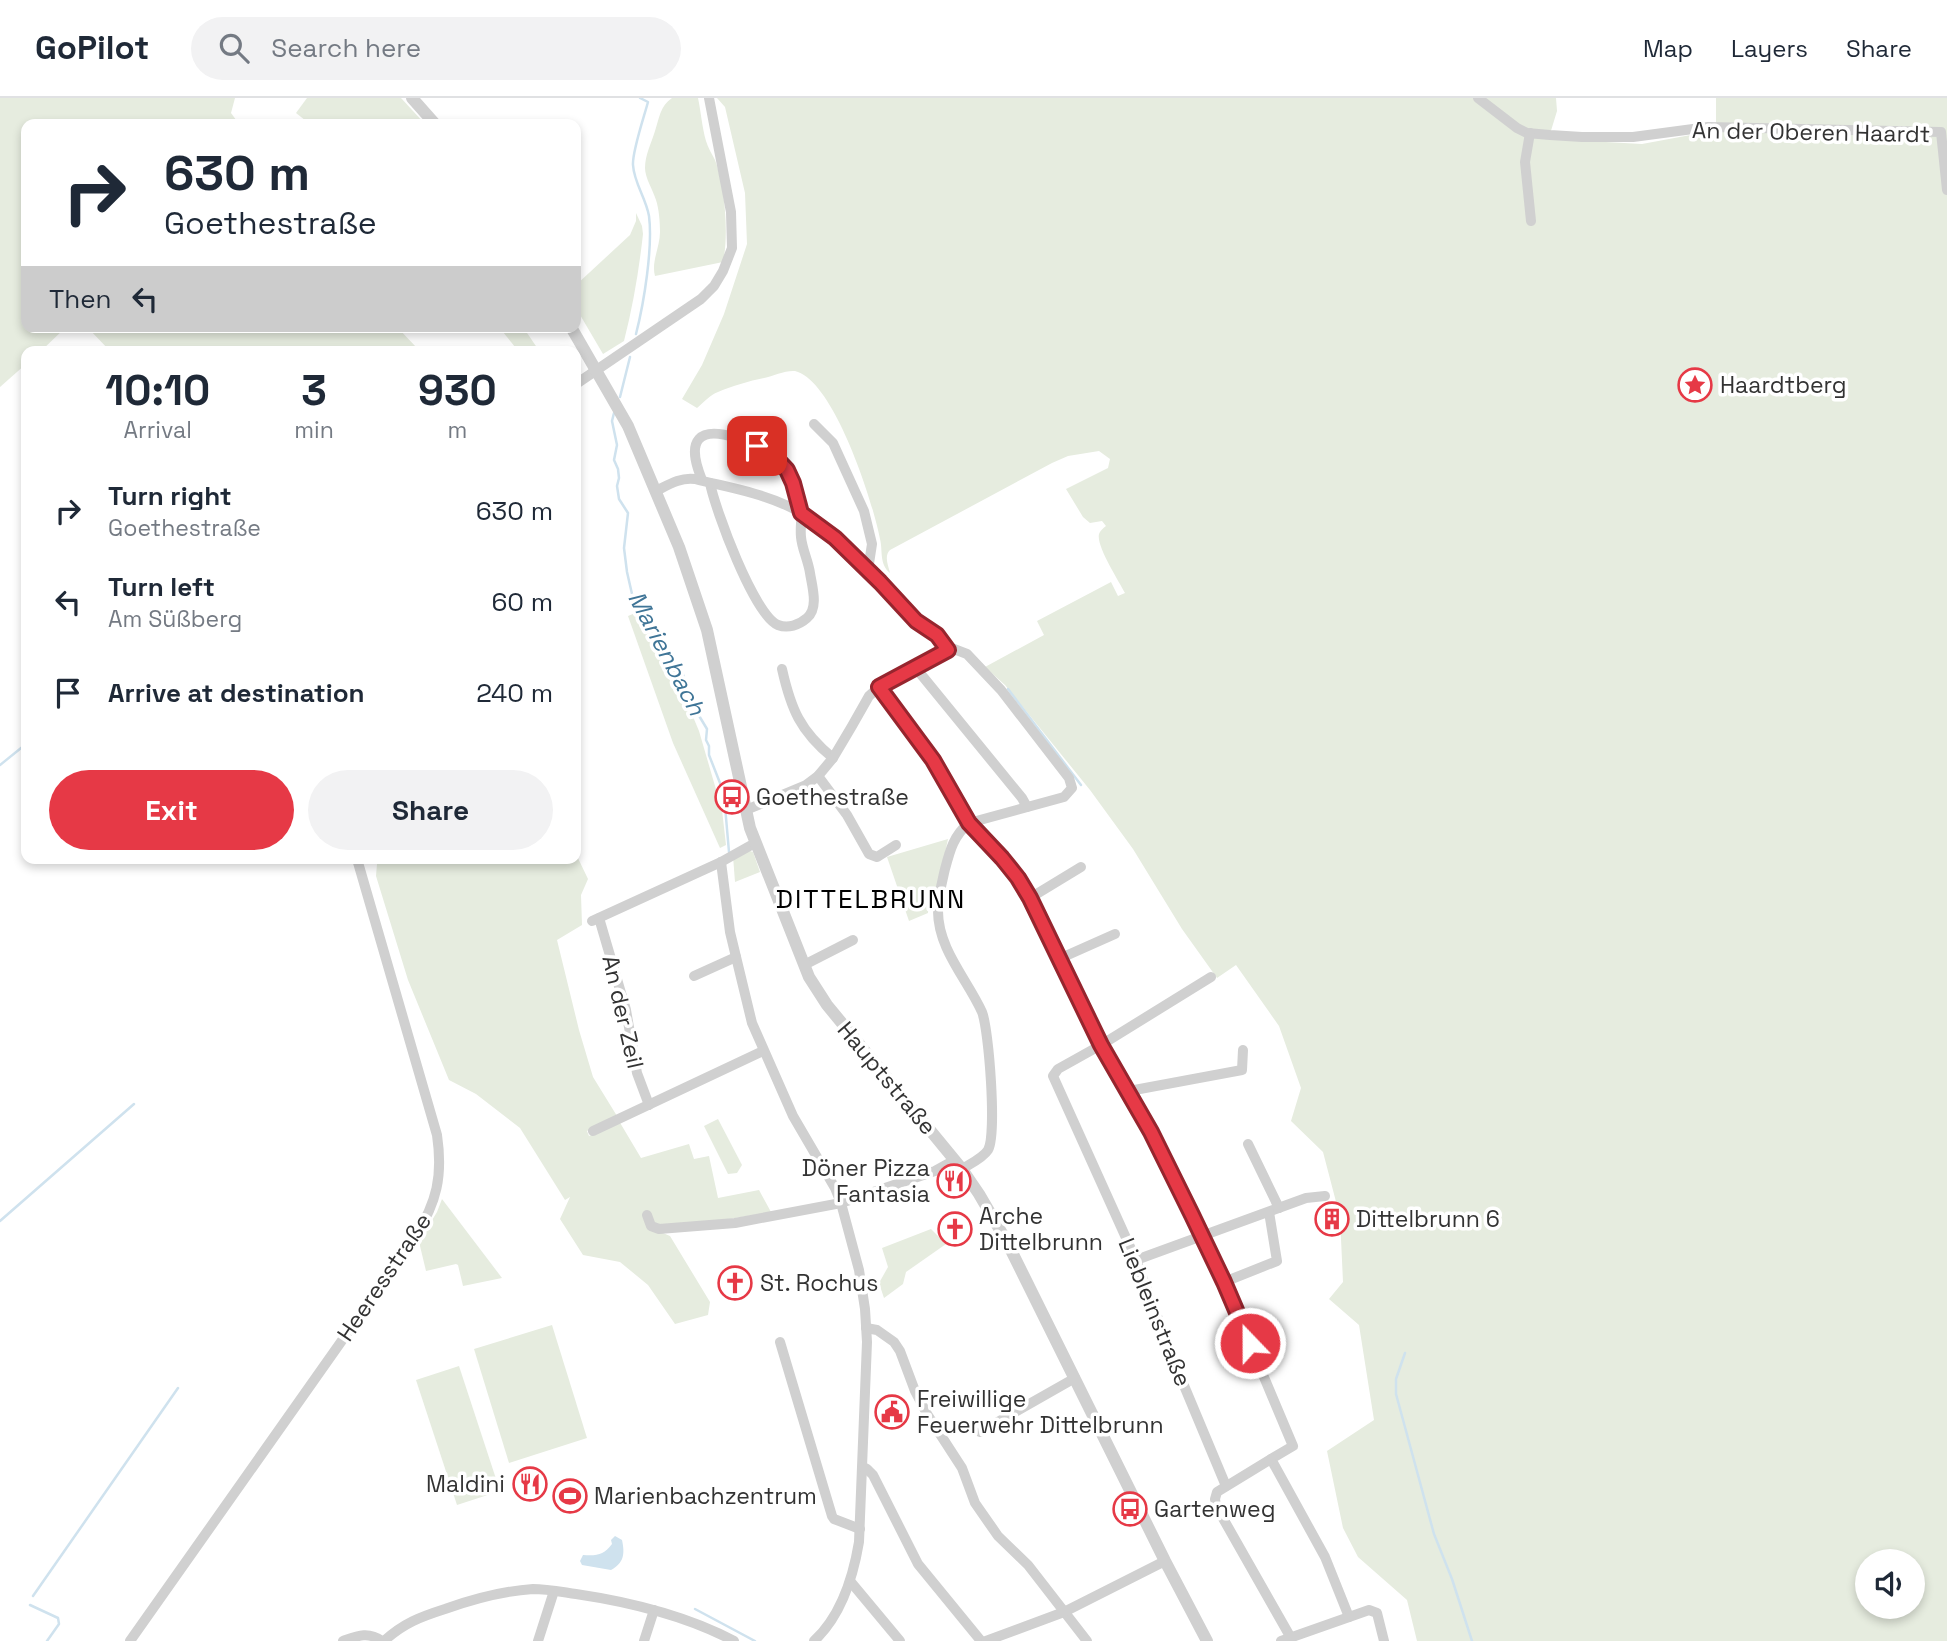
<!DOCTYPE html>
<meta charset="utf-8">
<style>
body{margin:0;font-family:"Space Grotesk",sans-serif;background:#f2f2f3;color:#1f2937;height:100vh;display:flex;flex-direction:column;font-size:26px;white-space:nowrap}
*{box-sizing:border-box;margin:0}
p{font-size:23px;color:#747a83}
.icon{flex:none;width:38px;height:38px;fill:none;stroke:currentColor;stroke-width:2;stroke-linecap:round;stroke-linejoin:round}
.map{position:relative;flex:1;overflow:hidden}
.panel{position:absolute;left:21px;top:248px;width:560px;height:518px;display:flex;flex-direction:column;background:#fff;border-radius:14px;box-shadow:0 4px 10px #0003}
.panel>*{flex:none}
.guide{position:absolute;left:21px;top:21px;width:560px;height:214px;border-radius:14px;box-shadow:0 4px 10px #0003;background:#fff;color:#1f2937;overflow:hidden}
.controls{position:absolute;left:1855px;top:1451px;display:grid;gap:14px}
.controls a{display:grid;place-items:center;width:70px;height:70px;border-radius:50%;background:#fff;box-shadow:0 4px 10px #0003;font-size:35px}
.pin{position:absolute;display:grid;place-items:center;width:60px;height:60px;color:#fff;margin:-30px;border-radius:14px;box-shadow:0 4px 10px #0006}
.me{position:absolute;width:77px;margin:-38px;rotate:338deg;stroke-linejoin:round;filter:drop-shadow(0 0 5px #0008)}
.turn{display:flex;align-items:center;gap:24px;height:147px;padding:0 28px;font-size:32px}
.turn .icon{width:91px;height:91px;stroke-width:2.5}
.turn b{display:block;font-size:49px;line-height:60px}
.then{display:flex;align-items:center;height:66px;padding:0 28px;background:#0003;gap:14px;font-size:26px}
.eta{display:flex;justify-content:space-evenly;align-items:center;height:119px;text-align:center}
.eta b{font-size:42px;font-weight:800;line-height:49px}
.cta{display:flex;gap:14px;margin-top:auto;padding:14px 28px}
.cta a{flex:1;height:80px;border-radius:42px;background:#e63946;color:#fff;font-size:28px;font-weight:800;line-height:80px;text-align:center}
.cta a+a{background:#f2f2f3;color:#1f2937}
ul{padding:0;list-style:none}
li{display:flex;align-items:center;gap:21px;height:91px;padding:0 28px}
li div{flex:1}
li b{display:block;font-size:26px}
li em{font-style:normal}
header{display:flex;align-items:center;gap:42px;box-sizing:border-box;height:98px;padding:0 35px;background:#fff;border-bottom:2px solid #e0e1e3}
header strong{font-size:33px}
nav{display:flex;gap:38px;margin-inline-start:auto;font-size:24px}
.search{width:490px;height:63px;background:#f2f2f3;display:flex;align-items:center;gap:18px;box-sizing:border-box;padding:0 24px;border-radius:38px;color:#747a83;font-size:26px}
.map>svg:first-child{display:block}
.green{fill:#e6ecdf;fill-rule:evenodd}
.water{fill:#cfe2ee}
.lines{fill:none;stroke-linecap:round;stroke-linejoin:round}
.stream{stroke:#cfe2ee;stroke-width:2.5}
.minor{stroke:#d0d0d0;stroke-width:10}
.tertiary{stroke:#d0d0d0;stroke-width:12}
.route-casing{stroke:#96252e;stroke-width:18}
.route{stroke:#e63946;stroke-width:12}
.labels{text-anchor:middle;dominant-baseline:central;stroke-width:7;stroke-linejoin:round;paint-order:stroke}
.street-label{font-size:23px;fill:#333;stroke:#fff}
.poi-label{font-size:23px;fill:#333;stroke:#fff;text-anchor:start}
.water-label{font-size:24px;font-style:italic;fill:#3f7597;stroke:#fff}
.quarter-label{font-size:26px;letter-spacing:2px;fill:#000;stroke:#fff}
</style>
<header>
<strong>GoPilot</strong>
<div class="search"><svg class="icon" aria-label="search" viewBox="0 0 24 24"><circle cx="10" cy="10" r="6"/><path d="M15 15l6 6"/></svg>Search here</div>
<nav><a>Map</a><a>Layers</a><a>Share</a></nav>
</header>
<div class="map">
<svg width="1947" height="1543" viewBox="0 0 1947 1543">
<rect width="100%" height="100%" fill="#fff"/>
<g class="green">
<path d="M0,0H235L231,15L239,26H26V229H66L40,254H26V266L0,289Z"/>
<path d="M307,0H401L425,26H310L296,15Z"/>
<path d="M672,0H698C701,14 702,29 706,43C708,50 712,56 715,62C725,88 729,137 723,164L655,178C651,164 660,149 660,134C660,124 659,111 656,102C653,92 645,80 645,70C645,57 651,46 655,33C659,21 660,8 672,0Z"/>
<path d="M717,0H1556L1557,13L1550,36L1551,41L1642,46L1696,36L1716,35V0H1947V1543H1417L1407,1502L1358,1459L1343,1430L1327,1353L1374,1322L1359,1227L1329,1201L1343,1184L1340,1119L1323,1054L1291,1023L1301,990L1279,928L1236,867L1217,880L1182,831L1133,751L1090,692L1005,587L985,569L1044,537L1037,523L1111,484L1118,498L1125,495C1119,483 1096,448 1099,436C1100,433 1103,430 1106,428L1102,423L1090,425L1083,419L1066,391L1108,370L1110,361L1099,353L1068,358L1052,365L890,452C884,458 888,467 890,475C879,466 883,453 880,441C873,404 834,282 795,273C786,272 773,278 764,280C749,283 732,288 718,294C710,297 703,305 697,310L682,301L702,267L724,216L747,146L745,95L725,9ZM1867,1463H1913V1508H1867Z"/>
<path d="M636,115L642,128L643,136C639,172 633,208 624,243L603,256L576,210V187L630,137L636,123Z"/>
<path d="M87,229H397L417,250L416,254H111Z"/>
<path d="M499,229H523L540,254H519Z"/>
<path d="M640,513L651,529L659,553L672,561L680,577L686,602L699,633L722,712L726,747L720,750L673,645L628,518Z"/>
<path d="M948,741L936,798H929L928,815L909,823L887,759Z"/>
<path d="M747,752L753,754L760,774L735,784L733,758Z"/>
<path d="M576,756L588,781L581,797L582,827L557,842L579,932L593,979L617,1018L587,1033L589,1038L619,1023L641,1060L689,1046L694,1061L709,1058L718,1100L759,1092L771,1114L723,1122L649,1129L670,1138L710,1204L708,1217L675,1226L648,1187L620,1164L583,1157L560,1121L570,1099L565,1102L520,1030L476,996L449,982L408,882L376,778L377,766L372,761H576Z"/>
<path d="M718,1021L742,1067L737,1075L728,1076L704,1028Z"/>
<path d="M442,1101L502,1180L463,1188L458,1167L456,1166L426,1173L420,1148V1142L437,1114Z"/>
<path d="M931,1131L946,1146L906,1174L903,1186L884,1200L879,1185L888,1169L882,1150Z"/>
<path d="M552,1227L587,1340L509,1365L474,1251Z"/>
<path d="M459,1268L500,1393L457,1407L416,1282Z"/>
</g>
<path class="water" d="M615,1438L622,1442C625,1456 624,1465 611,1472L582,1467L580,1463L583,1457C597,1458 604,1457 612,1446L611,1442Z"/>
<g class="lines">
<g class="stream">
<path d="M636,236C644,205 653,149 649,118C646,100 634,85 633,67C632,54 644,19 648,4L640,0"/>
<path d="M576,279L579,277"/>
<path d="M620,299L630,259"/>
<path d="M614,315L612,323L617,347L614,362L618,371L619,380L617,388L619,401L628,415L624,450L627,474L632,496L657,534L660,547L667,557L670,556L682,573L688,593L695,599L698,616L707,631L706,642L709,648V657L720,685L725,708L729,754"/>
<path d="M1008,591L1081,687"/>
<path d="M0,667L26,646"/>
<path d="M0,1123L134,1006"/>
<path d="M1405,1255L1396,1281V1296L1434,1436L1452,1481L1472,1543"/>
<path d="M33,1498L178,1290"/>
<path d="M30,1507L58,1520L59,1526L47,1543"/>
<path d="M695,1511L755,1543"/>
</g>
<g class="minor">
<path d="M1478,0L1517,30L1527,35L1550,37L1582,39H1633L1708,29L1941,34L1947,92"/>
<path d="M1530,35L1525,64L1531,123"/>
<path d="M576,286L701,201L714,188L723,173L732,150L731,114L709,0"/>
<path d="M814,326L833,345L864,413L872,446L868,472"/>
<path d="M702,382C698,372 690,351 699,341C712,326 760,347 773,357C778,361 783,367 787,372C794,383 799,400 801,412C802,421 800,430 801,439C802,451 808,462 810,475C812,488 819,510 807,520C799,527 788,531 778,527C754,517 715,411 710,385"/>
<path d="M656,393C668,387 680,379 695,381C726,389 758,394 788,408C815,420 835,441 856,461C874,479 892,496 909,515C922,530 938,535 948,552"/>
<path d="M915,569L1022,700L1027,709"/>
<path d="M782,571C791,611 800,633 833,660"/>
<path d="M879,589L932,662L969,725L1002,760L1018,780L1030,800L1101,947L1151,1034L1203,1138L1224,1184L1293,1348L1271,1361L1325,1459L1349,1519"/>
<path d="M818,678L847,717L869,756L877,759L896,747"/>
<path d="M746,712L806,687L818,678L833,660L852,628L869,598L879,589L941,555L954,551L967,556L1001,592L1069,680L1072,690L1064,699L969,725C954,737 950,752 945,771C942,784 938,799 938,813C938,851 967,881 982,914C989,932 997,1037 988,1052C983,1060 970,1066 962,1071"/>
<path d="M721,764L730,834L752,925L793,1018L835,1090L841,1105L859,1172L865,1211L867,1244L859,1444C853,1480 841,1518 814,1543"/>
<path d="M1030,800L1081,769"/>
<path d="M599,820L626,912L637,975L649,1007"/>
<path d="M592,823L721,764L755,745"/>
<path d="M1061,860L1115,836"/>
<path d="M804,867L853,842"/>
<path d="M694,878L736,859"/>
<path d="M1211,879L1101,947L1058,971L1053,978L1136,1162L1175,1266L1226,1388"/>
<path d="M1129,993L1242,972L1243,952"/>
<path d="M593,1033L763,953"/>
<path d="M1248,1046L1279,1110"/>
<path d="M647,1117L651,1128L659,1131L735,1125L841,1105L935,1073L955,1062"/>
<path d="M1136,1162L1306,1100L1325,1098"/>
<path d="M1224,1184L1277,1163L1269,1114"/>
<path d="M866,1230L877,1232L894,1244L900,1253L915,1293L927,1316L962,1370L975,1405L998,1438L1028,1467L1087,1543"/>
<path d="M780,1244L832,1418L834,1421L860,1431"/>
<path d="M980,1334L1075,1280"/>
<path d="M1271,1361L1217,1394L1215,1401L1216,1408L1291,1540"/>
<path d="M863,1369L867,1371L873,1377L918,1466L981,1543"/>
<path d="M850,1483L900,1543"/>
<path d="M130,1543L415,1139C437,1104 443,1078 437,1037L357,761"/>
<path d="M343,1543C357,1538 368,1533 382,1543"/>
<path d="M384,1543C404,1525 420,1519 445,1511C473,1501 503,1493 533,1491C547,1491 562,1494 576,1496C630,1504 685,1517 734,1543"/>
<path d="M538,1543L554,1493"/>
<path d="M644,1543L654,1512"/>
<path d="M986,1543L1064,1514L1165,1463"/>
<path d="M1281,1543L1369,1512L1377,1515L1384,1543"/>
</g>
<g class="tertiary">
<path d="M412,0L435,26"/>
<path d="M571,229L628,328L679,449L707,532L750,730L809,879L827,907L962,1071L979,1096L1007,1144L1165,1463L1207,1543"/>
</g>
</g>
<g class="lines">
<defs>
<path id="route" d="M757,348L772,356L787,372L793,385L801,415L835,440L880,484L916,523L937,537L948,552L879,589L933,662L969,725L1002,760L1018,780L1030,800L1101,947L1151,1034L1192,1117L1224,1184L1250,1245"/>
</defs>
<use href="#route" class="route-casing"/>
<use href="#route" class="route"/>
</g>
<defs>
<symbol id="sight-ring" viewBox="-11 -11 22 22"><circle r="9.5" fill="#fff" stroke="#e63946" stroke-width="1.5"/><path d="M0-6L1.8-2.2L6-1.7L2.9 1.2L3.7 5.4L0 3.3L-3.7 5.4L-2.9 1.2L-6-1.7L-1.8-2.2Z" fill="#e63946"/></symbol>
<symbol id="bus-ring" viewBox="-11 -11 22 22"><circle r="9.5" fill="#fff" stroke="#e63946" stroke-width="1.5"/><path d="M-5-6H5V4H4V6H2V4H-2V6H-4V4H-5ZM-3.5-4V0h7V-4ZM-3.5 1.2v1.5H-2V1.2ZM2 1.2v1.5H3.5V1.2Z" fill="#e63946"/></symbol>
<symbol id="restaurant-ring" viewBox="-11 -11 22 22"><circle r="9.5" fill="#fff" stroke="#e63946" stroke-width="1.5"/><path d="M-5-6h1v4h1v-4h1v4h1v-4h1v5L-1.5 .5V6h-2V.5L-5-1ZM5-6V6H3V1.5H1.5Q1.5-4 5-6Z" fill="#e63946"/></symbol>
<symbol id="building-ring" viewBox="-11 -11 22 22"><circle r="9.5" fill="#fff" stroke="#e63946" stroke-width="1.5"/><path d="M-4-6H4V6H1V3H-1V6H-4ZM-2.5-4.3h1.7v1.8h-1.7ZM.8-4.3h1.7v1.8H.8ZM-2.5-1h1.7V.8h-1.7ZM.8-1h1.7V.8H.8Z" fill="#e63946"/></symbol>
<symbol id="church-ring" viewBox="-11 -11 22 22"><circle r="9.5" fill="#fff" stroke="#e63946" stroke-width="1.5"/><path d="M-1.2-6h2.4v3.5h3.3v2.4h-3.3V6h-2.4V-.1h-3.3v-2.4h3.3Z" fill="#e63946"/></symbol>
<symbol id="civic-ring" viewBox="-11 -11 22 22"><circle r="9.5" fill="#fff" stroke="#e63946" stroke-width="1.5"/><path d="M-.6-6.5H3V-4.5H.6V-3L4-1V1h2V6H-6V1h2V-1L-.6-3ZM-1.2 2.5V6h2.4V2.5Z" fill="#e63946"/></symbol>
<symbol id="stadium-ring" viewBox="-11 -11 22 22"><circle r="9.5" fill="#fff" stroke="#e63946" stroke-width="1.5"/><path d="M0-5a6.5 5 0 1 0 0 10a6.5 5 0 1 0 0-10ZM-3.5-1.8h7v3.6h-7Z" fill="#e63946"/></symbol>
</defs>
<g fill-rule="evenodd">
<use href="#sight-ring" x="1676" y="268" width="38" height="38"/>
<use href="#bus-ring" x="713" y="680" width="38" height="38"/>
<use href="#restaurant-ring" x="935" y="1064" width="38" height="38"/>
<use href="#building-ring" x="1313" y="1102" width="38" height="38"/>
<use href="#church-ring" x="936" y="1112" width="38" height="38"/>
<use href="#church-ring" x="716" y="1166" width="38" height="38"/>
<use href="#civic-ring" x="873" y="1295" width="38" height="38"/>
<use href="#restaurant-ring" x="511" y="1367" width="38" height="38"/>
<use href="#stadium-ring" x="551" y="1379" width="38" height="38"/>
<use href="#bus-ring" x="1111" y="1392" width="38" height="38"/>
</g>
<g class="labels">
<g class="street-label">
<text transform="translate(1811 34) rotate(1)">An der Oberen Haardt</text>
<text transform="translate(623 914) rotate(77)">An der Zeil</text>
<text transform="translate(887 980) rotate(50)">Hauptstraße</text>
<text transform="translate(384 1179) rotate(-56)">Heeresstraße</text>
<text transform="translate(1155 1214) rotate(68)">Liebleinstraße</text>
</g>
<g class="poi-label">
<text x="1720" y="287">Haardtberg</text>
<text x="756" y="699">Goethestraße</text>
<text x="930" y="1070" text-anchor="end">Döner Pizza<tspan x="930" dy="26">Fantasia</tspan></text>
<text x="979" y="1118">Arche<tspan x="979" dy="26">Dittelbrunn</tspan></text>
<text x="1356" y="1121">Dittelbrunn 6</text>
<text x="760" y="1185">St. Rochus</text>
<text x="917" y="1301">Freiwillige<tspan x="917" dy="26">Feuerwehr Dittelbrunn</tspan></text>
<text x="505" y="1386" text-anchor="end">Maldini</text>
<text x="594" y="1398">Marienbachzentrum</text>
<text x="1154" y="1411">Gartenweg</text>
</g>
<g class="water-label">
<text transform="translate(667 555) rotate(62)">Marienbach</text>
</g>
<g class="quarter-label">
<text x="871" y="801">DITTELBRUNN</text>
</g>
</g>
</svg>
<div class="controls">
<a><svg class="icon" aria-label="sound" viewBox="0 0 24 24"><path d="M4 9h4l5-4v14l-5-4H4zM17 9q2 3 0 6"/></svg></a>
</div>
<div class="pin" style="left:757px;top:348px;background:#d93025"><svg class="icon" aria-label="arrive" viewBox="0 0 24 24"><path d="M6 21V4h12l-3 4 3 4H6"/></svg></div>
<svg class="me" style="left:1250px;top:1245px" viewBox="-20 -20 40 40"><circle r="17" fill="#e63946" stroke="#fff" stroke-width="3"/><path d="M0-11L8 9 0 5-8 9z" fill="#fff"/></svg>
<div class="guide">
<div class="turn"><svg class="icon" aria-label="right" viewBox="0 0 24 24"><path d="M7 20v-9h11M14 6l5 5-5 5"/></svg><div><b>630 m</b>Goethestraße</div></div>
<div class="then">Then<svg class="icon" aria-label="left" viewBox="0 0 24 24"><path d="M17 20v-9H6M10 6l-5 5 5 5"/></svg></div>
</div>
<section class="panel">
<div class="eta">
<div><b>10:10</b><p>Arrival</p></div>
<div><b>3</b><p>min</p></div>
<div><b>930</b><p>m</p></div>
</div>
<ul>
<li><svg class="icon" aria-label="right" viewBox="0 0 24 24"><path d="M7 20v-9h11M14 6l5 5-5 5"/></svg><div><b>Turn right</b><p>Goethestraße</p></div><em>630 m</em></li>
<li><svg class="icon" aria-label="left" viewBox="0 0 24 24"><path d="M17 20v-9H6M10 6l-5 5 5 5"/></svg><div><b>Turn left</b><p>Am Süßberg</p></div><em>60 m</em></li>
<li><svg class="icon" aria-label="arrive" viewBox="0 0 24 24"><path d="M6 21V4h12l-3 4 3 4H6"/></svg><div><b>Arrive at destination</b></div><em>240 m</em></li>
</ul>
<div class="cta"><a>Exit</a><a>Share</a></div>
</section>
</div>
